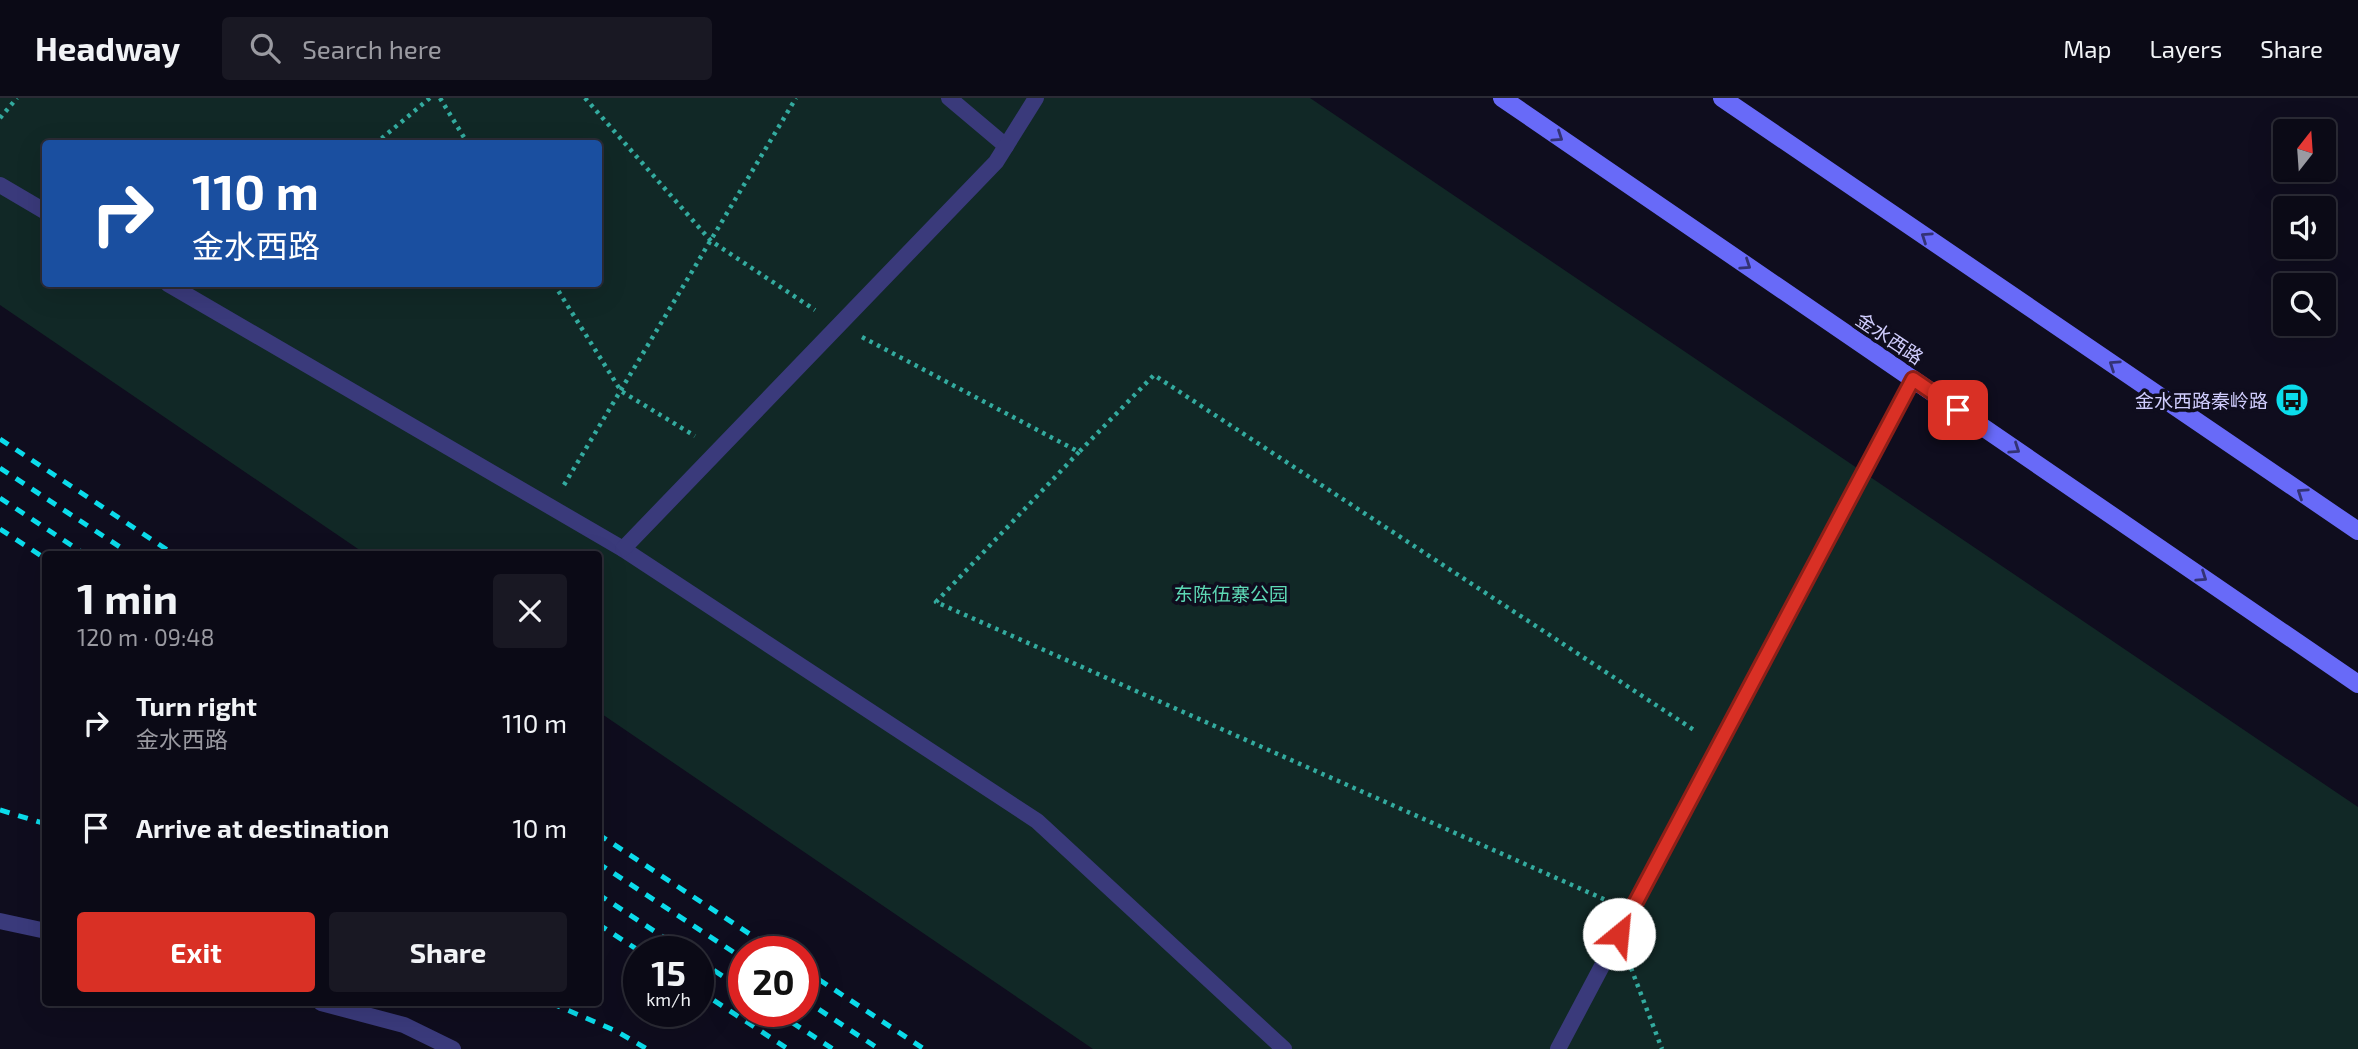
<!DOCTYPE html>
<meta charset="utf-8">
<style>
body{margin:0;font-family:"Exo 2","Noto Sans SC",sans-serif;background:#191823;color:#f1f3f6;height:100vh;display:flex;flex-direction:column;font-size:26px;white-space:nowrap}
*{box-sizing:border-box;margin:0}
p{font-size:23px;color:#9a9aa1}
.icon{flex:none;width:38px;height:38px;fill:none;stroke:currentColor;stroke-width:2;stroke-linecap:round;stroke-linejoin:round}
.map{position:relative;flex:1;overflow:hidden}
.drawer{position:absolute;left:42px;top:453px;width:560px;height:455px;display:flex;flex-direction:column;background:#0b0a16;border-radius:7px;box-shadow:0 7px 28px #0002,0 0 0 2px #2b2b35}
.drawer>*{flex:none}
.banner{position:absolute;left:42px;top:42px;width:560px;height:147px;border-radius:7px;box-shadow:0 7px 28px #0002,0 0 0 2px #2b2b35;background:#1a4fa0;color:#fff;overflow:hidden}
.needle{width:46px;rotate:17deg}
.controls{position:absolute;left:2273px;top:21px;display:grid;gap:14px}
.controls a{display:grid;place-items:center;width:63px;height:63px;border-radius:7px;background:#0b0a16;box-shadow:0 7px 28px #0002,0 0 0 2px #2b2b35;font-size:35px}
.speed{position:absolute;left:623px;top:838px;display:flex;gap:14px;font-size:35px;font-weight:700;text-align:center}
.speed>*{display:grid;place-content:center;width:91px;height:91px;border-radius:50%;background:#0b0a16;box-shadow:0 7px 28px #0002,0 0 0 2px #2b2b35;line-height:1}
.speed small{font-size:18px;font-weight:400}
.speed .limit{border:10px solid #d22;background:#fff;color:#111}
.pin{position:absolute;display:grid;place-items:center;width:60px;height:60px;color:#fff;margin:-30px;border-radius:14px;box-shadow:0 4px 10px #0006}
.me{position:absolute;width:77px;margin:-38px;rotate:28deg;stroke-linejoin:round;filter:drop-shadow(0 0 5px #0008)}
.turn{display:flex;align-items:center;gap:24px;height:147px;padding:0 35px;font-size:32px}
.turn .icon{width:91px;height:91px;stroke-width:2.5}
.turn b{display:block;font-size:49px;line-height:60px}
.round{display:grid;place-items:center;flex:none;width:74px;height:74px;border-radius:7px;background:#191823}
.head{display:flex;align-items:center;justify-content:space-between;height:119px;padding:0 35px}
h1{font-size:42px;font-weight:700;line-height:52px}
.primary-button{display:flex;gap:14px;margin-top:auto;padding:14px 35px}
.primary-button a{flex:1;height:80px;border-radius:7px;background:#d93025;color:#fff;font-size:28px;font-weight:700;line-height:80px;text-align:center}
.primary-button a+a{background:#191823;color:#f1f3f6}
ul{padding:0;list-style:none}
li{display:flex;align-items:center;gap:21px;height:105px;padding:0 35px}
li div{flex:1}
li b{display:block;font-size:26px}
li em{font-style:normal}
header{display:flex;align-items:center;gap:42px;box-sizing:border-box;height:98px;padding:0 35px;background:#0b0a16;border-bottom:2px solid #2b2b35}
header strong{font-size:33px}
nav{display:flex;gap:38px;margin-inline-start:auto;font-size:24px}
.search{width:490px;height:63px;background:#191823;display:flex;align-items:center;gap:18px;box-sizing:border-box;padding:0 24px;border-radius:7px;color:#9a9aa1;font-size:26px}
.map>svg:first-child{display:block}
.green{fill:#112826;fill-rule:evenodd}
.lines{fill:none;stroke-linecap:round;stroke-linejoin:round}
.path{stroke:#33ab9f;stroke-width:4.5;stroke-dasharray:3.5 5;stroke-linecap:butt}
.service{stroke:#3a3a7b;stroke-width:16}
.secondary{stroke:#686af8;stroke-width:18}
.rail{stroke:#0bdceb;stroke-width:5;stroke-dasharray:10 9;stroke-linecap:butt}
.oneway{stroke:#333275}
.route-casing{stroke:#8d1f18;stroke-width:18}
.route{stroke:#d93025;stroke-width:12}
.labels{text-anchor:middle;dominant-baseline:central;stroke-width:7;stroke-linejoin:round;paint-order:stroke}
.street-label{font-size:19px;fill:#d0cdfd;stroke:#0f0d1e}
.poi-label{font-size:19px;fill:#d0cdfd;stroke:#0f0d1e;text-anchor:end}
.park-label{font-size:19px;fill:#5dd8b5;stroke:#0f0d1e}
</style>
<header>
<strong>Headway</strong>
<div class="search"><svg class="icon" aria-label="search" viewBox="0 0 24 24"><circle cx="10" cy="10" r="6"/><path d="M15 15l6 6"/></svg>Search here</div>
<nav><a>Map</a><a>Layers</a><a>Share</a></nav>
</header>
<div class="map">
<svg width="2358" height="951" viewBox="0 0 2358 951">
<rect width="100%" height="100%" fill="#0f0d1e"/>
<path class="green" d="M0,0H1310L2358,709V951H1093L599,614L598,457H367L0,207ZM46,46H598V186H46Z"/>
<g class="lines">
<g class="path">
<path d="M440,0L468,46"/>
<path d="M585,0L711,143L815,212"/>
<path d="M0,20L17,0"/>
<path d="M375,46L430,0"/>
<path d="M554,186L621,293L695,338"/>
<path d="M862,239L1079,354L1154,277L1697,634"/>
<path d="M1079,354L936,504L1608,803"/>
<path d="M564,387L796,0"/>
<path d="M1631,870L1662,951"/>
</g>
<g class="service">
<path d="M949,0L1006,48"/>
<path d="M0,87L46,114"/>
<path d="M168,186L623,451L1037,723L1284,951"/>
<path d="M623,451L996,64L1036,0"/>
<path d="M0,823L46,833"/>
<path d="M321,905L404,927L453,951"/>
<path d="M1558,951L1913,281"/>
</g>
<g class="secondary">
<path d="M1502,0L2358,586"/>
<path d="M1722,0L2358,433"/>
</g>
<g class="rail">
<path d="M0,341L175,457"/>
<path d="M0,370L132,457"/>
<path d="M0,400L86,457"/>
<path d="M0,431L46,461"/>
<path d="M0,712L46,726"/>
<path d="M598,736L777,854"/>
<path d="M598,765L744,861"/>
<path d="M598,796L686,854"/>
<path d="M598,826L641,854"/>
<path d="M698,862L744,892"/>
<path d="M803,871L924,951"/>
<path d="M698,892L788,951"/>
<path d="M803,901L879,951"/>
<path d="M551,905L616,933L647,951"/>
<path d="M776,914L833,951"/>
</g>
</g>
<defs><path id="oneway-chevron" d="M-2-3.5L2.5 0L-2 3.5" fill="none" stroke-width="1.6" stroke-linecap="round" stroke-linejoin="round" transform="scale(1.75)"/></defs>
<g class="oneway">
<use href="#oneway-chevron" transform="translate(1558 39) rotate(34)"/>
<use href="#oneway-chevron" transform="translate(1926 139) rotate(-146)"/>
<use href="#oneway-chevron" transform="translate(1746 167) rotate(34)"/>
<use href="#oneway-chevron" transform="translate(2114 267) rotate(-146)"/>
<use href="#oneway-chevron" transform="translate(2015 351) rotate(34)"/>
<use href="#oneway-chevron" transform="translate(2302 395) rotate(-146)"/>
<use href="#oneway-chevron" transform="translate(2202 479) rotate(34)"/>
</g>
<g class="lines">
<defs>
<path id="route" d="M1619,836L1913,281L1958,312"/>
</defs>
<use href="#route" class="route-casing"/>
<use href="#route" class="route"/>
</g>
<defs>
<symbol id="bus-disc" viewBox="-11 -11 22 22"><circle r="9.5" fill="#0bdceb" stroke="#0f0d1e"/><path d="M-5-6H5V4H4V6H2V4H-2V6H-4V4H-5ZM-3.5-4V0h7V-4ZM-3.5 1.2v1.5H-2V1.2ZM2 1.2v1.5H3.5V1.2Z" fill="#111"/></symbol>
</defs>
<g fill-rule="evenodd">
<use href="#bus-disc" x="2273" y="283" width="38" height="38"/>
</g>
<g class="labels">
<g class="street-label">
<text transform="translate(1890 240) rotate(34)">金水西路</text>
</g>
<g class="poi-label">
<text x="2268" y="302">金水西路秦岭路</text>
</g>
<g class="park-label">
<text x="1231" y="495">东陈伍寨公园</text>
</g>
</g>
</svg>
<div class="controls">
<a><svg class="needle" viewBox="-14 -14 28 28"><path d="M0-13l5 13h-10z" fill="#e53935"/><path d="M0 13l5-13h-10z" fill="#9a9aa1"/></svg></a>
<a><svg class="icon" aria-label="sound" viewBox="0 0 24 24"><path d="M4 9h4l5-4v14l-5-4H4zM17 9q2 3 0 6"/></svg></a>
<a><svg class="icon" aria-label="search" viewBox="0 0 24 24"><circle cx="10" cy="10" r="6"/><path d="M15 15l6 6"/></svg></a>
</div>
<div class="speed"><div>15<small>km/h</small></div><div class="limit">20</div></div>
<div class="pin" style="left:1958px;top:312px;background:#d93025"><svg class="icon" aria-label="arrive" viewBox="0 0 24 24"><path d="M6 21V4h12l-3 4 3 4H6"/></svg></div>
<svg class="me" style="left:1619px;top:836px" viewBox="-20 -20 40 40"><circle r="19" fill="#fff"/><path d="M0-13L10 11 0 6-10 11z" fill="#d93025"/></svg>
<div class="banner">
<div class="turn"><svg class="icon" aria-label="right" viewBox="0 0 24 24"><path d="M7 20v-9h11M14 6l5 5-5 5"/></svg><div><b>110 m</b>金水西路</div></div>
</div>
<section class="drawer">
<div class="head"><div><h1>1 min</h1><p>120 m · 09:48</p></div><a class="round"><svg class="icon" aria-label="close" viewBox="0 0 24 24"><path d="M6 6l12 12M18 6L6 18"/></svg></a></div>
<ul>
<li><svg class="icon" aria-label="right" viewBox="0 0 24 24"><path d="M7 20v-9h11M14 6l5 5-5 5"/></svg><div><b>Turn right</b><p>金水西路</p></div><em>110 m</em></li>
<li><svg class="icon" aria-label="arrive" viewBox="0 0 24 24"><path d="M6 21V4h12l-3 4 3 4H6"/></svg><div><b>Arrive at destination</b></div><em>10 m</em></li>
</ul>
<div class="primary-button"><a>Exit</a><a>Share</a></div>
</section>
</div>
